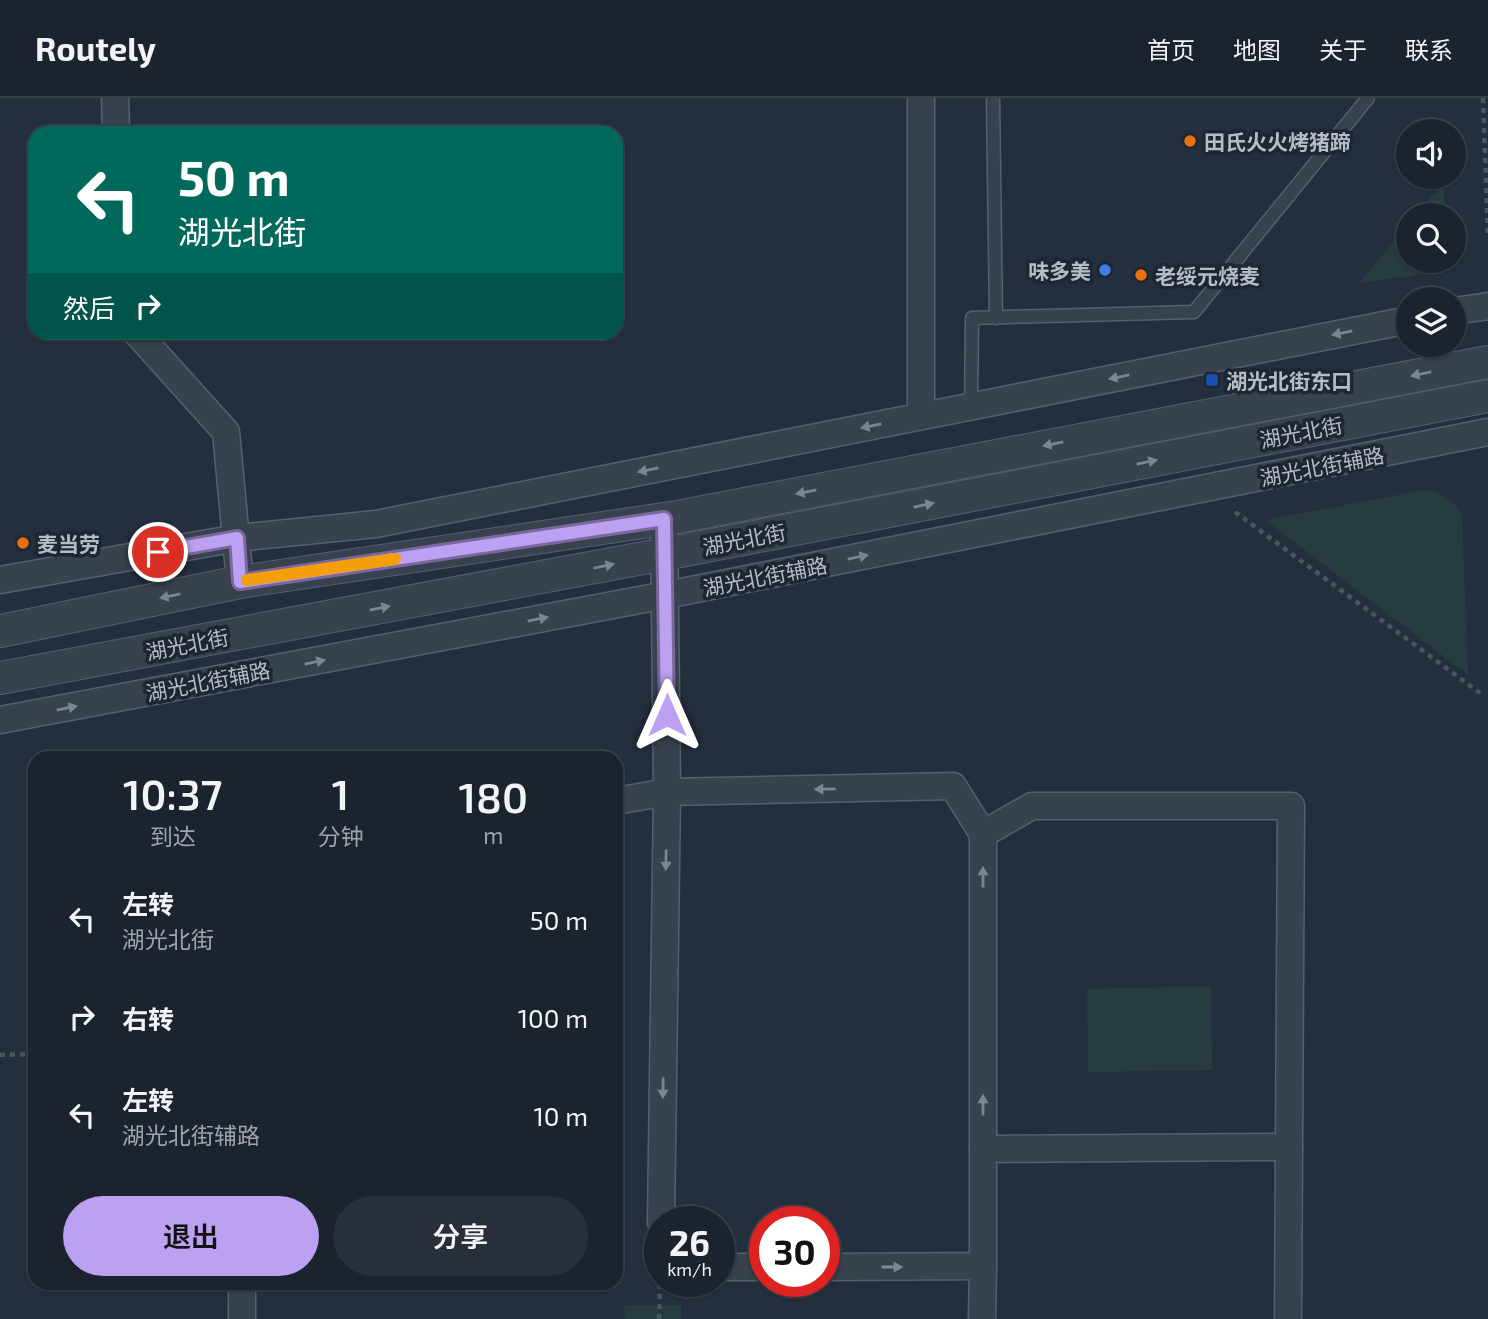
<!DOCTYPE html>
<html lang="zh">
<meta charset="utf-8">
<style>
body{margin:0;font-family:"Exo 2","Noto Sans SC",sans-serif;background:#282f3a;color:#f1f3f6;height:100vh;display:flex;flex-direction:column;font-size:26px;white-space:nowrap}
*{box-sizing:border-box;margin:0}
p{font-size:23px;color:#a0a4aa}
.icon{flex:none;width:38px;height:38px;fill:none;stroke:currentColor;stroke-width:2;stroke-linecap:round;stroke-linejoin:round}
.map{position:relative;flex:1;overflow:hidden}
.sheet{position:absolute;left:28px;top:653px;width:595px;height:539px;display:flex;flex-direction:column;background:#1b232e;border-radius:21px;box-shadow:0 2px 5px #0004,0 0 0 2px #39404a}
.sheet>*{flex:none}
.hud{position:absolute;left:28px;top:28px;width:595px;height:214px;border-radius:21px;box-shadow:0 2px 5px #0004,0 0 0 2px #39404a;background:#00695c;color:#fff;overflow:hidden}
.controls{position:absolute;left:1396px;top:21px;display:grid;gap:14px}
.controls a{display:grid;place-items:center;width:70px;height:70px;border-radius:50%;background:#1b232e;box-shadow:0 2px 5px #0004,0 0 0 2px #39404a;font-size:35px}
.speed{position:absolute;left:644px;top:1108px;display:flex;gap:14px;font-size:35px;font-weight:700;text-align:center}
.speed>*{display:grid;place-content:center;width:91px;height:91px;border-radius:50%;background:#1b232e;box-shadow:0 2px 5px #0004,0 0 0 2px #39404a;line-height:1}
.speed small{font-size:18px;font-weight:400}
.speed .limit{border:10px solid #d22;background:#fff;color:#111}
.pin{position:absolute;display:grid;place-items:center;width:60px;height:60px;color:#fff;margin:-30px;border:4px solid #fff;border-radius:50%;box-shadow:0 2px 7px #0007}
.me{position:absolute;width:77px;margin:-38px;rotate:0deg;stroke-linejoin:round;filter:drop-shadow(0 0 5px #0008)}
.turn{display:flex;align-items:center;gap:24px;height:147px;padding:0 35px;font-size:32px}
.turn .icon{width:91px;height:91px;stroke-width:2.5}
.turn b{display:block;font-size:49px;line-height:60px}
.then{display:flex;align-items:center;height:66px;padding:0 35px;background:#0003;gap:14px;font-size:26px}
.eta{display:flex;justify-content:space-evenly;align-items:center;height:119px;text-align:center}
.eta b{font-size:42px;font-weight:600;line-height:49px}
.action{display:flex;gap:14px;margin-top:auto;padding:14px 35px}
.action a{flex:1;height:80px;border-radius:42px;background:#bca0f2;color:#111;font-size:28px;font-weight:600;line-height:80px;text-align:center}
.action a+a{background:#282f3a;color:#f1f3f6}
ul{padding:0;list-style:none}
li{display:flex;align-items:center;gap:21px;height:98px;padding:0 35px}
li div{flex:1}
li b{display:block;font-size:26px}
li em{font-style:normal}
header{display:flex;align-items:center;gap:42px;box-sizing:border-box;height:98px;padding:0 35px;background:#1b232e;border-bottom:2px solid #39404a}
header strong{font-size:33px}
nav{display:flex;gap:38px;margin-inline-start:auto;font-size:24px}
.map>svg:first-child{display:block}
.green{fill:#263c3f}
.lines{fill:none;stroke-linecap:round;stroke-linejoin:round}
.service-casing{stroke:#565f6c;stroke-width:15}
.minor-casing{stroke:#565f6c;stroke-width:29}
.tertiary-casing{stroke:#565f6c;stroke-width:34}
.path{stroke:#44595c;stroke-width:4.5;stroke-dasharray:5 5;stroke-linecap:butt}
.service{stroke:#38414e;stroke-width:12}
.minor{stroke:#38414e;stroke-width:26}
.tertiary{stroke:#38414e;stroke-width:32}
.oneway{fill:#7c8592}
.route-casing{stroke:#7a689d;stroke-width:18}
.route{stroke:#bca0f2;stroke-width:12}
.slow{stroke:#f59e0b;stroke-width:12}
.food-dot{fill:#e8710a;stroke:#1d2633;stroke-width:2.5}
.shop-dot{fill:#3f7fe0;stroke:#1d2633;stroke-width:2.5}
.transit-dot{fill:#1a4fb4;stroke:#1d2633;stroke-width:2.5}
.labels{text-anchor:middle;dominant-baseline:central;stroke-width:7;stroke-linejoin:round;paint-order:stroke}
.poi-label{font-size:21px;font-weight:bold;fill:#b4bcc9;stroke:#1d2633;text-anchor:start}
.street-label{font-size:21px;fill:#b4bcc9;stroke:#1d2633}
</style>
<header>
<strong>Routely</strong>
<nav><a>首页</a><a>地图</a><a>关于</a><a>联系</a></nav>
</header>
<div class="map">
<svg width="1488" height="1221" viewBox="0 0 1488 1221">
<rect width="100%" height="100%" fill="#242f3e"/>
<g class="green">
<path d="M1444,84L1445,117H1416Z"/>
<path d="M1409,126V163H1432L1420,177L1359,185Z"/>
<path d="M1424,392C1443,394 1451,401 1462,416L1468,577L1265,422Z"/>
<path d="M1211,888L1212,972L1088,974L1087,891Z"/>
<path d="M624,1207H681V1221H625Z"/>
</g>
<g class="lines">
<defs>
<g id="service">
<path d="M993,0L996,220"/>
<path d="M971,308L972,220L1194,214L1368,0"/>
</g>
<g id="minor">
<path d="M115,0L116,35"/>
<path d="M921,0V318"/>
<path d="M1454,213L1488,208"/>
<path d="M136,234L226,334L240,484"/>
<path d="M0,482L237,440L376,426L1409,222"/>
<path d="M0,622L666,497L1488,334"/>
<path d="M616,703L667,694L953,688L983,736V1168L824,1169"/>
<path d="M983,736L1032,708H1291L1288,1221"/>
<path d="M983,1051L1289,1049"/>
<path d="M661,1124L667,694L664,421"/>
<path d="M719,1169H765"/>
<path d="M242,1221V1185"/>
<path d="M982,1221L983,1168"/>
</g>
<g id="tertiary">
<path d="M0,533L240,484L677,419L1488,264"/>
<path d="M0,580L665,456L1488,298"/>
</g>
</defs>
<use href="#service" class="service-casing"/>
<use href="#minor" class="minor-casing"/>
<use href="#tertiary" class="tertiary-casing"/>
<g class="path">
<path d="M1483,0L1488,138"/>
<path d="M1235,414L1480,595"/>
<path d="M0,957L35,956"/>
<path d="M659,1221L660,1180"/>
</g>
<use href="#service" class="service"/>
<use href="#minor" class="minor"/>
<use href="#tertiary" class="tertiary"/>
</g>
<defs><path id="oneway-solid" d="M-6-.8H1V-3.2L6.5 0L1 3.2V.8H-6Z" transform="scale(1.75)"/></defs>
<g class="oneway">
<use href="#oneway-solid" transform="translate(1342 235) rotate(169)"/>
<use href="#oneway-solid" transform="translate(1421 276) rotate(169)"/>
<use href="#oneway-solid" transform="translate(1119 279) rotate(169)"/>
<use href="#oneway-solid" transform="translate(871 328) rotate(169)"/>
<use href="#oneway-solid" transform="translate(1053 346) rotate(169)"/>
<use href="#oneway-solid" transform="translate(1147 364) rotate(-11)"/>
<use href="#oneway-solid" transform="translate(648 372) rotate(169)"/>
<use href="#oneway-solid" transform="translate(806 394) rotate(169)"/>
<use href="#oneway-solid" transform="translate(924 407) rotate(-11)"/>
<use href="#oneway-solid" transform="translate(858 459) rotate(-11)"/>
<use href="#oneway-solid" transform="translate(604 468) rotate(-11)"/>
<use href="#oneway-solid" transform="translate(170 498) rotate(168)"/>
<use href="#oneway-solid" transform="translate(380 510) rotate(-11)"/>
<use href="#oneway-solid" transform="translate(538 521) rotate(-11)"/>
<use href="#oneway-solid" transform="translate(315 564) rotate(-11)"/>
<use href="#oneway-solid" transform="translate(67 610) rotate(-11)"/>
<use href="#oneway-solid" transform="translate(825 691) rotate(179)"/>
<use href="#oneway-solid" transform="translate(666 762) rotate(91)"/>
<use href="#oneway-solid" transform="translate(983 779) rotate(-90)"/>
<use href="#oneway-solid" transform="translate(663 990) rotate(91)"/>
<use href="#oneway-solid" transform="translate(983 1007) rotate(-90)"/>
<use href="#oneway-solid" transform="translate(892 1169)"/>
</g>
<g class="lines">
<defs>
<path id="route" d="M158,454L237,440L240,484L664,421L667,617"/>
</defs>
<use href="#route" class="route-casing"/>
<use href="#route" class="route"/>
<path class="slow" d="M247,482L395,461"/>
</g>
<g class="food-dot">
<circle cx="1190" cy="43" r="7"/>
<circle cx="1141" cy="177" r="7"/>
<circle cx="23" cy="445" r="7"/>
</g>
<circle class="shop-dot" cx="1105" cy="172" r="7"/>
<rect class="transit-dot" x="1205" y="275" width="14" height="14" rx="3.5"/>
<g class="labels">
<g class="poi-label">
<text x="1204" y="43">田氏火火烤猪蹄</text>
<text x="1091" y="172" text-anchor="end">味多美</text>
<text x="1155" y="177">老绥元烧麦</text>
<text x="1226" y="282">湖光北街东口</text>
<text x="37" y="445">麦当劳</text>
</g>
<g class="street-label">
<text transform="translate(1301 334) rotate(-11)">湖光北街</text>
<text transform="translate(1322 368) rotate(-11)">湖光北街辅路</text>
<text transform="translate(744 441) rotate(-11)">湖光北街</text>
<text transform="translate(765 478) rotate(-11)">湖光北街辅路</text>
<text transform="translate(187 546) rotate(-11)">湖光北街</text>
<text transform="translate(208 583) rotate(-11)">湖光北街辅路</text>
</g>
</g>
</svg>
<div class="controls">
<a><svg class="icon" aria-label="sound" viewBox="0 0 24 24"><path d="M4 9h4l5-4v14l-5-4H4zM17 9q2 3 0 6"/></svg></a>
<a><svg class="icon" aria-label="search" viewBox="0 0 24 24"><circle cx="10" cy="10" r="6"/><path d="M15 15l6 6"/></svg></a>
<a><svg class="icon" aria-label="layers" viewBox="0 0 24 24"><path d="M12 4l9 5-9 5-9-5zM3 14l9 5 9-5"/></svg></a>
</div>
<div class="speed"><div>26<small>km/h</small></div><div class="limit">30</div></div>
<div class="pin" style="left:158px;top:454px;background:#d93025"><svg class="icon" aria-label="arrive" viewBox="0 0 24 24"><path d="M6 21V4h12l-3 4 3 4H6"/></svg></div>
<svg class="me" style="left:667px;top:617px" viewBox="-20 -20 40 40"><path d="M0-17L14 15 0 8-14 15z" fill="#bca0f2" stroke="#fff" stroke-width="4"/></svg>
<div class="hud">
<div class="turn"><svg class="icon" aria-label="left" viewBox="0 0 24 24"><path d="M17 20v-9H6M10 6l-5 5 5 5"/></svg><div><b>50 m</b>湖光北街</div></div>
<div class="then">然后<svg class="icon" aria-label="right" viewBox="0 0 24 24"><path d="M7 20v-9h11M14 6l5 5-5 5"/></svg></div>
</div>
<section class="sheet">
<div class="eta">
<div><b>10:37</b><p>到达</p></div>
<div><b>1</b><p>分钟</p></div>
<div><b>180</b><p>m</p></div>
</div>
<ul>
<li><svg class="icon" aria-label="left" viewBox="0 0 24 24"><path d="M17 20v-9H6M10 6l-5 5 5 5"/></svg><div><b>左转</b><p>湖光北街</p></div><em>50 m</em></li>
<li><svg class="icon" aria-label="right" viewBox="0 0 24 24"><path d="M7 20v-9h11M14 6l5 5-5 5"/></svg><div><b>右转</b></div><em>100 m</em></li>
<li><svg class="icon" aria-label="left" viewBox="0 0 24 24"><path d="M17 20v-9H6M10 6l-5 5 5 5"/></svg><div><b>左转</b><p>湖光北街辅路</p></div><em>10 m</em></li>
</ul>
<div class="action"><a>退出</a><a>分享</a></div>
</section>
</div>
